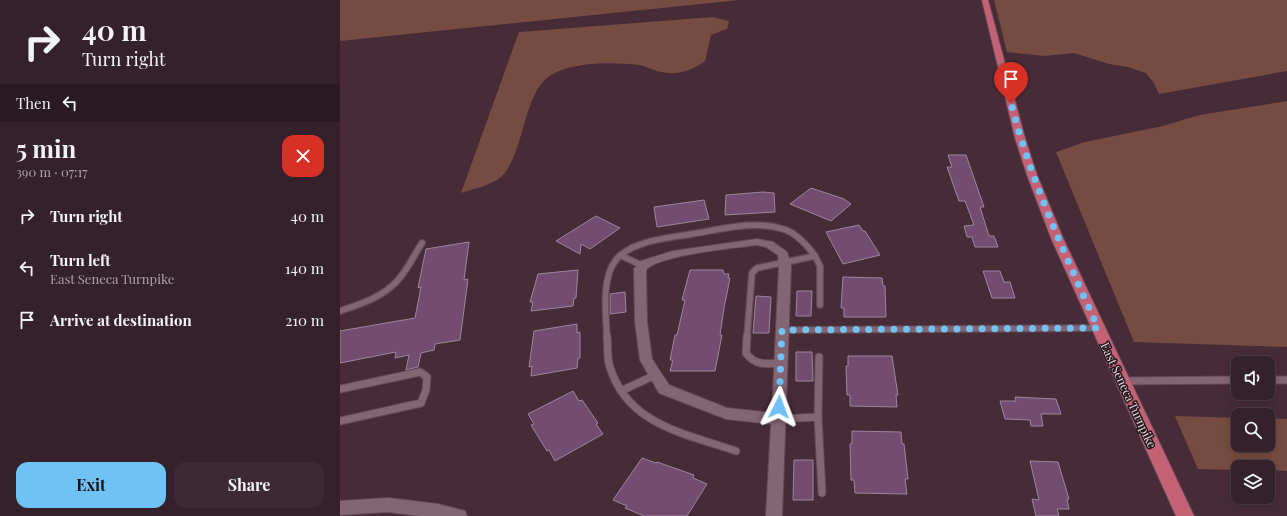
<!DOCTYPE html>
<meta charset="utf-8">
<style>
body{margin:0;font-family:"Playfair Display",serif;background:#3d2932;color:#f1f3f6;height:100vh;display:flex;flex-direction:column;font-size:15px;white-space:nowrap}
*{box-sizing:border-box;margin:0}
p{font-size:13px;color:#aaa3a8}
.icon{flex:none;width:22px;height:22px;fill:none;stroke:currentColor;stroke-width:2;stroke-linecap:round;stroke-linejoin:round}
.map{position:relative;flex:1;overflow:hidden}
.drawer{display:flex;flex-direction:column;background:#35212a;width:340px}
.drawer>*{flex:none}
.banner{background:#35212a;color:#f1f3f6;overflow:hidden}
.buttons{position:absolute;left:891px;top:356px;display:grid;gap:8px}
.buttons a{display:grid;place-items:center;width:44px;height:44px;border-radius:8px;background:#35212a;box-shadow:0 2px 10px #0003,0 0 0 1px #4f3e47;font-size:20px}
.pin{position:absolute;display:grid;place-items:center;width:34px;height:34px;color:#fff;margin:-41px -17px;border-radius:50% 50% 50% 0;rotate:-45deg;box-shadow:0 0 4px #0007}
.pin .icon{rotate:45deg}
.me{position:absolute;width:44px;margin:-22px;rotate:3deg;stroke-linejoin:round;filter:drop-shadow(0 0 3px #0008)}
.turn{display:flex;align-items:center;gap:14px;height:84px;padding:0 16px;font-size:18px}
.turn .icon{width:52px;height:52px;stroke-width:2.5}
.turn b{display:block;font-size:28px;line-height:34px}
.then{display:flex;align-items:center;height:38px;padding:0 16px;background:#0003;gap:8px;font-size:15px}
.round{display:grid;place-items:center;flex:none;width:42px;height:42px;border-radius:12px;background:#3d2932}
.head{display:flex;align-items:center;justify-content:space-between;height:68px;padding:0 16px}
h1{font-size:24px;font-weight:700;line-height:30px}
.cta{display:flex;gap:8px;margin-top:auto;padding:8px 16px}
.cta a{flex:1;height:46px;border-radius:12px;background:#70c1f4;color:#111;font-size:16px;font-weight:700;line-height:46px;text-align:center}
.cta a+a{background:#3d2932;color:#f1f3f6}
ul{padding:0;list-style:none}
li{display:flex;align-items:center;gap:12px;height:52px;padding:0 16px}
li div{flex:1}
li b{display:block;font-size:15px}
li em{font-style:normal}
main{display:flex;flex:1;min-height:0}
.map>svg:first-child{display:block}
.green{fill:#754c41}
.building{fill:#734c72;stroke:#9c859b}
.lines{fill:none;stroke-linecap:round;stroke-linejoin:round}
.lane-far1-casing{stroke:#604a55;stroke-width:8}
.lane-casing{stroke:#604a55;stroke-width:9}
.street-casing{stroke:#604a55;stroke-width:2}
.primary-casing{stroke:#604a55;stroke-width:2}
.lane-far1{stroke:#846673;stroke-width:5.5}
.lane{stroke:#846673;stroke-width:7}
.street{fill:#846673;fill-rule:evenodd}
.primary{fill:#c56175;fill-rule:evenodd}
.route{stroke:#70c1f4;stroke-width:7;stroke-dasharray:0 12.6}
.labels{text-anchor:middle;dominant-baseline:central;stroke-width:3;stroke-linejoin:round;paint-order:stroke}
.street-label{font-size:12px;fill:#e7d5dc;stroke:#25191e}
</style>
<main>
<section class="drawer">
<div class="banner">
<div class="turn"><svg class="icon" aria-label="right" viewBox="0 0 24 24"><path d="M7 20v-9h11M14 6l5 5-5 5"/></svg><div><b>40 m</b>Turn right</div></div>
<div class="then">Then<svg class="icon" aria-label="left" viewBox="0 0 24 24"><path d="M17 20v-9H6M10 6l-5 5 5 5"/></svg></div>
</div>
<div class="head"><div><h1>5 min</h1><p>390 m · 07:17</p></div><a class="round" style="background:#d93025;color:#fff"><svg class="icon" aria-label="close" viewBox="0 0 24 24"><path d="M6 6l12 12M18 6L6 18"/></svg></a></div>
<ul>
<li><svg class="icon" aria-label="right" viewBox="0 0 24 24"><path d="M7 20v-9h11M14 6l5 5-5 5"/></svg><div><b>Turn right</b></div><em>40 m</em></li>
<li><svg class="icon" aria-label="left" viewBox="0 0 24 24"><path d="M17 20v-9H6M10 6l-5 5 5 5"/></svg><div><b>Turn left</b><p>East Seneca Turnpike</p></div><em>140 m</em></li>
<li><svg class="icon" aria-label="arrive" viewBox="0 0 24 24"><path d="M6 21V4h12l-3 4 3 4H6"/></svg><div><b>Arrive at destination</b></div><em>210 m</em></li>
</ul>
<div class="cta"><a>Exit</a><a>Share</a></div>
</section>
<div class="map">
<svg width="947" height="516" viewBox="0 0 947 516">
<rect width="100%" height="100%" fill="#472c38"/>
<g class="green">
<path d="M0,0H400L0,41Z"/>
<path d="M654,0H947V71L819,94L814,83L806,73L788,67L769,64L734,53L705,56L667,52Z"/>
<path d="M373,17L389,21L387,29L371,35L365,61C350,72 336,76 317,71C311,69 305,66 299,65C274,62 230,61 208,77C181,97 184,166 155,181C145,187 132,189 121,193L179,32Z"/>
<path d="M947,101V347L794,342L716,152L745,142L823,126L860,115Z"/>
<path d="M835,416L898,418V445H928V418L947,419V471L928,470V467H898V470L858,469Z"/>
</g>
<g class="building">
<path d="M608,155H626L644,207H640L649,236H654L658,247H635L632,237H627L624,226L634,225L625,201H619L607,167H612Z"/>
<path d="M471,188L504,199L511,204L491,221L450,204Z"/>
<path d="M423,192L434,193L435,212L385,215L386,195Z"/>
<path d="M364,200L369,219L317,227L314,207Z"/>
<path d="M256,216L280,228L250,249L241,244L240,254L216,241Z"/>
<path d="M519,225L523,231H525L540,255L503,264L486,232Z"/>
<path d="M129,242L124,280L128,279L120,340L95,344L94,350L81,353L78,367L66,370L69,355L55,358L56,352L0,363V331L75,318L81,287L78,288L86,249Z"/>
<path d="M238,270L236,298H234L233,306L191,311L193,302H190L198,274Z"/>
<path d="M350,270H383L384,274H389L388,278H390L384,308L380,335H382L375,371H330L333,360H330L335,335H337L345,300H342Z"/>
<path d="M643,271H660L664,282H670L675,298H652Z"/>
<path d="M503,277L542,278L543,286H545L546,317H504V308H501Z"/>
<path d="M457,291H472L471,316H456Z"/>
<path d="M285,292L286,312L270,314V294Z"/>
<path d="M416,296L431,297L429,333H413Z"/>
<path d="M237,324V333L240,332V358H238L237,368L191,376L192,366L189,367L194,331Z"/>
<path d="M456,352H472L473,381H456Z"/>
<path d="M508,356H552L558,395H556L557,407L510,406V395H507L506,366H508Z"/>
<path d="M233,391L239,401L242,400L258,423L256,424L263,434L215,461L209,450L207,451L191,425L194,424L188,414Z"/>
<path d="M675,397L716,399L721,414H701L703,426H691L690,420L665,419L660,401H676Z"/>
<path d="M512,431L561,432L562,444H564L568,479H565L567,494L515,493L514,480H511L510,444L512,443Z"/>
<path d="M302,458L316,463L317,462L354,475L353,478L367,484L347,516H304L285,508L287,506L273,500Z"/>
<path d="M454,460H473V500H453Z"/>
<path d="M690,461L718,462L729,499H727L729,509H717L719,516H696L692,499L699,500Z"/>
</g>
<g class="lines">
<defs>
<g id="lane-far1">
<path d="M282,256L303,266"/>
<path d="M475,256L480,266V305"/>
<path d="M0,311C21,304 43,297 58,280C68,269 74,255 82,243"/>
<path d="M443,330L758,328"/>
<path d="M267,337C266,315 261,278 276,260C280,254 292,247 299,245C316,238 335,237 352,234C382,229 414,220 443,229C457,233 467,245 475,256L417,268L412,273L407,337"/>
</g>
<g id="lane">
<path d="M267,336C268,345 267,355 269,364C286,425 344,433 396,451"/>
<path d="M407,336L406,353C415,366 427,364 441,363"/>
<path d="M928,380H947"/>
<path d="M782,381L898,380"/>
<path d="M0,389L80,372L87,377L86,390L81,403L0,421"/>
<path d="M281,391L315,375"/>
<path d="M478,417L482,493"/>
<path d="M439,419L478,417L479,357"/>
</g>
<g id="street">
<path d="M417,239L433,242L447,252L451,266L442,516H426L431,424L386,419L319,393L300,360L295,322L294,269L301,261L333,251ZM417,245L426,247L438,255L439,266L432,413L387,408L329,385L312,359L307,322L306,270C318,255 395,248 417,245Z"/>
<path d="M48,498L98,504L125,511L127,516H80L48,512L0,515V501Z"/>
</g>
<path id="primary" d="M642,0H648L685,138L697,175L723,238L854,516H836L711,238L687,175L675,138Z"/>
</defs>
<use href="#lane-far1" class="lane-far1-casing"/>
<use href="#lane" class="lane-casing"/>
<use href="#street" class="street-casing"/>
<use href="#primary" class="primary-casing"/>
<use href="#lane-far1" class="lane-far1"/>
<use href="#lane" class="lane"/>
<use href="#street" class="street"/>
<use href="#primary" class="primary"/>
</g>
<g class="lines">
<path class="route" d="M439,407L442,330L758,328C725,254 691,182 671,103"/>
</g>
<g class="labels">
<g class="street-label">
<text transform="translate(789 395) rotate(65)">East Seneca Turnpike</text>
</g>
</g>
</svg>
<div class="buttons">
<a><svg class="icon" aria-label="sound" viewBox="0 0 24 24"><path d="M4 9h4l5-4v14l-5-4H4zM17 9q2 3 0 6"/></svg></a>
<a><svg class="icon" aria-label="search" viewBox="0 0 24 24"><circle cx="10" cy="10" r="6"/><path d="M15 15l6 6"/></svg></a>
<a><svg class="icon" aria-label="layers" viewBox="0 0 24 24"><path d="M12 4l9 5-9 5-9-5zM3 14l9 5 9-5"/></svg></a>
</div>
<div class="pin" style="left:671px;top:103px;background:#d93025"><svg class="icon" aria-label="arrive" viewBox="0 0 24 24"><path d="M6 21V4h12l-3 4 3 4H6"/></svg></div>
<svg class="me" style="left:439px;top:407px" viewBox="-20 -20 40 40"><path d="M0-17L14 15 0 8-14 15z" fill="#70c1f4" stroke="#fff" stroke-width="4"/></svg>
</div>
</main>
